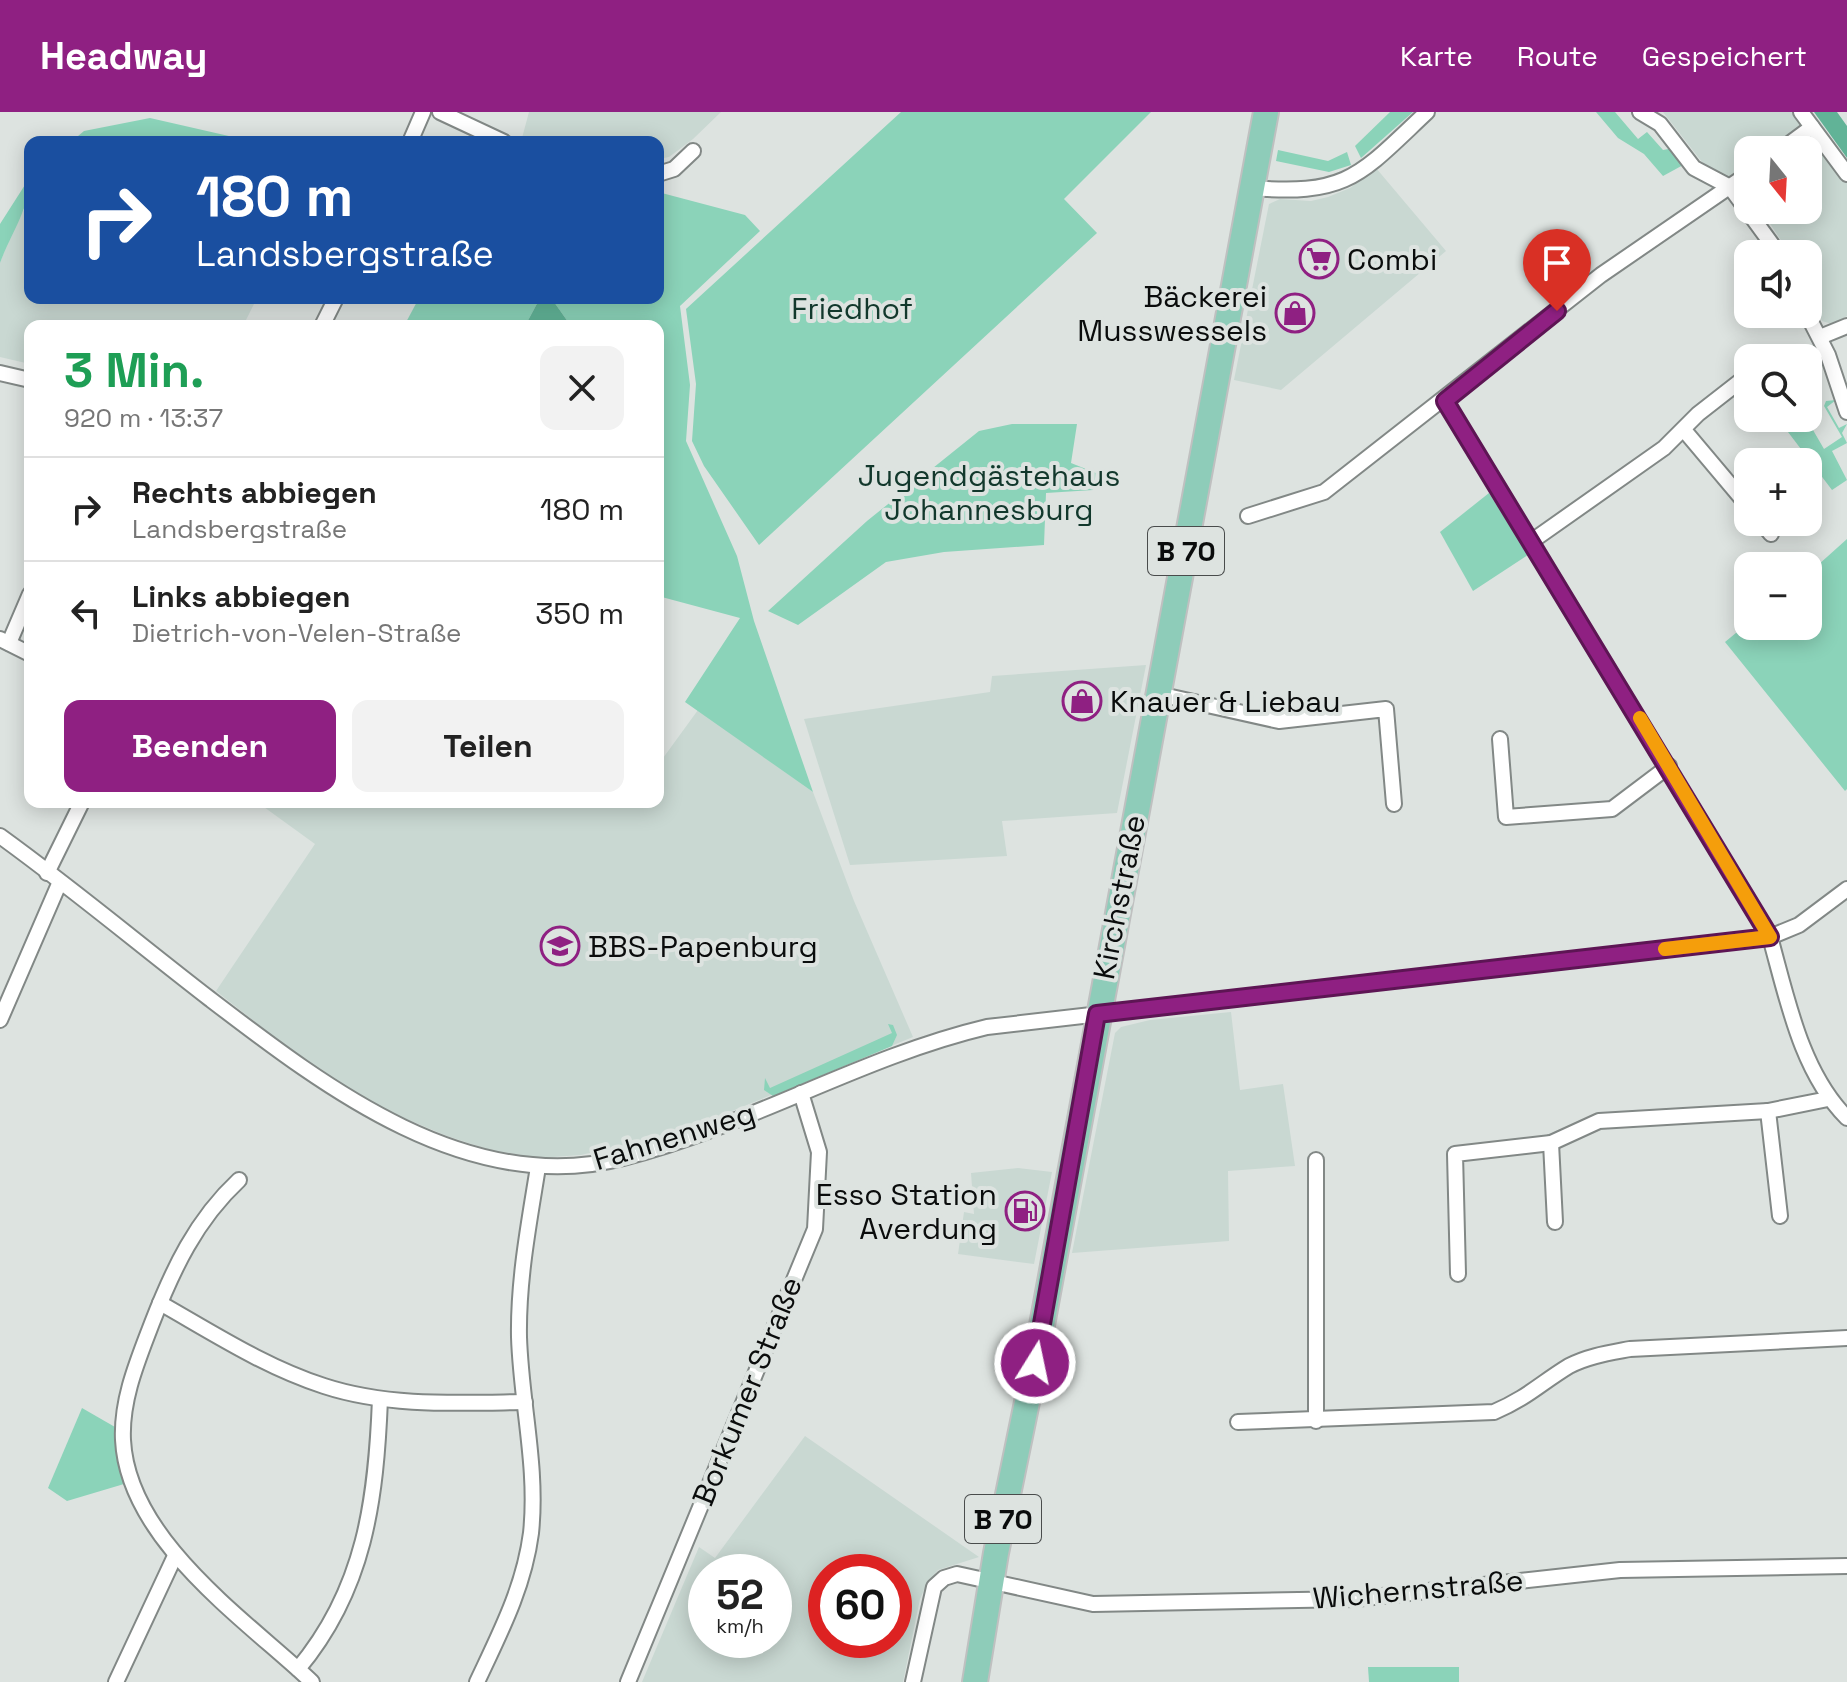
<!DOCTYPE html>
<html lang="de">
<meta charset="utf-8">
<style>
body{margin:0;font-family:"Space Grotesk",sans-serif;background:#f2f2f2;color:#222;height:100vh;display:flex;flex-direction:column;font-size:30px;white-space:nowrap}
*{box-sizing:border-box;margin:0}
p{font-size:26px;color:#767676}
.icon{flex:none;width:44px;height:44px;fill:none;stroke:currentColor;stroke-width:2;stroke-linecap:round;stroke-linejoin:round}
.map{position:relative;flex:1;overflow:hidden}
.side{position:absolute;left:24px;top:208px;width:640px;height:488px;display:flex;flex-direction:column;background:#fff;border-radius:16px;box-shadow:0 4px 20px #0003}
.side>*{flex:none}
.top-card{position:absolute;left:24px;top:24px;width:640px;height:168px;border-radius:16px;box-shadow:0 4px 20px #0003;background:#1a4fa0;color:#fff;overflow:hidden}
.needle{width:52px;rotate:162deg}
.fabs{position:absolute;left:1734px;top:24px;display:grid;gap:16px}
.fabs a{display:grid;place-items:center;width:88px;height:88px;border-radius:16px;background:#fff;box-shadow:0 4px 20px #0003;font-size:40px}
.speed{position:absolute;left:688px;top:1442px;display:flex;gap:16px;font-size:40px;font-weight:700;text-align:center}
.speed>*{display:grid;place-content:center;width:104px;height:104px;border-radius:50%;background:#fff;box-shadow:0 4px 20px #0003;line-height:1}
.speed small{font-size:20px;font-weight:400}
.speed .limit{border:12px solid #d22;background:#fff;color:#111}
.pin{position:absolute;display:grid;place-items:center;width:68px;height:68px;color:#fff;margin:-82px -34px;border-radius:50% 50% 50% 0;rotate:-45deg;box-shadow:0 0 8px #0007}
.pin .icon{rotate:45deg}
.me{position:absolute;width:88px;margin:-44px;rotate:10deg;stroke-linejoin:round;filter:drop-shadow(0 0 6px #0008)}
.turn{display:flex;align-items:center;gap:28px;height:168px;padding:0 40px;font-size:36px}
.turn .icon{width:104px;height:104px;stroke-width:2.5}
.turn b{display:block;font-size:56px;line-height:68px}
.round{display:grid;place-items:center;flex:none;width:84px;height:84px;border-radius:16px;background:#f2f2f2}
.head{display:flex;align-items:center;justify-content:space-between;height:136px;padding:0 40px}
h1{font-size:48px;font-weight:600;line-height:60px;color:#1e9e55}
.action{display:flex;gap:16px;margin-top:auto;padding:16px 40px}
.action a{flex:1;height:92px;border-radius:16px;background:#8f2082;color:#fff;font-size:32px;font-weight:600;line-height:92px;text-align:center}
.action a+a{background:#f2f2f2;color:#222}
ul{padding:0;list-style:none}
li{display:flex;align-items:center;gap:24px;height:104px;padding:0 40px;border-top:2px solid #e0e0e0}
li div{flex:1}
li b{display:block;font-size:30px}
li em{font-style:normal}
header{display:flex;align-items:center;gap:48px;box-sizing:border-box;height:112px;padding:0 40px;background:#8f2082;color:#fff}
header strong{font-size:38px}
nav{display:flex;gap:44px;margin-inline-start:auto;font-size:28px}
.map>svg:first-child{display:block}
.built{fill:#c9d8d2;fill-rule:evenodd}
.green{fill:#8bd3b9}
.water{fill:#61b397}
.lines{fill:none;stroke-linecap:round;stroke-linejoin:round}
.minor-casing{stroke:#828886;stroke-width:18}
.primary-casing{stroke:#bfc0c0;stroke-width:28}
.minor{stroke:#fff;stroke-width:14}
.primary{stroke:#8eccb9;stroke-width:24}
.route-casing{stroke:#5d1554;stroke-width:20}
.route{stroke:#8f2082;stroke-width:14}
.slow{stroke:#f59e0b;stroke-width:14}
.labels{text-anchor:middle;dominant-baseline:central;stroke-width:8;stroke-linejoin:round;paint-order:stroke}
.shield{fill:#dde3e0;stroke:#494c4c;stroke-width:2}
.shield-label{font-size:28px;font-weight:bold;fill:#0a0c0c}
.poi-label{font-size:30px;fill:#0a0c0c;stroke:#dde3e0;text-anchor:start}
.park-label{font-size:30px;fill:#12382c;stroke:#dde3e0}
.street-label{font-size:30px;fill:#0a0c0c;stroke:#dde3e0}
</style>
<header>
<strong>Headway</strong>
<nav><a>Karte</a><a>Route</a><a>Gespeichert</a></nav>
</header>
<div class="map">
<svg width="1847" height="1570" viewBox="0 0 1847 1570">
<rect width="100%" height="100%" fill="#dde3e0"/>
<g class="built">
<path d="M529,0H721L693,27L669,45L658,47V30H543L522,26Z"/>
<path d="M1663,0H1797L1847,67V204L1832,212L1822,209L1808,179V142H1790L1761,98H1808V38H1785L1779,31L1769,38H1748V53L1725,68L1702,50Z"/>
<path d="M1376,56L1446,139L1281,278L1234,268L1269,92L1280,87L1311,89L1328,85L1350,76Z"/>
<path d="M30,88V186H257L243,214H30V252L0,245V151L12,117Z"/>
<path d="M1146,553L1117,701L1002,709L1007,744L850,753L804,607L990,580L992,564Z"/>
<path d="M698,598L813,680L854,789L913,925L681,1020L581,1043L539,1046L490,1038L447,1024L387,999L322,963L216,879L315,732L257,690H658V653Z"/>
<path d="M1231,900L1240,978L1283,972L1295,1054L1228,1059L1229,1129L1072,1141L1115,921L1121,915L1150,908Z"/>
<path d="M1018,1056L1052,1060L1034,1152L958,1142L964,1100L974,1102L971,1061Z"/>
<path d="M805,1324L979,1445L938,1458L927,1471L920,1487L903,1570H642L699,1435L715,1446ZM706,1460H774V1528H706ZM826,1460H894V1528H826Z"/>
</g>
<g class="green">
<path d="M901,0H1151L1064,87L1097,121L759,433L704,354L692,329L696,272L686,197Z"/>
<path d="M1390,0H1413L1361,46L1355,34Z"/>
<path d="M1596,0H1615L1638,27L1647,20L1663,38L1674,36L1685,52L1663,64L1644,42L1618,26Z"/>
<path d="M150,6L255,30H71L84,19Z"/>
<path d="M1278,38L1328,49L1347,40L1351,53L1329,60L1276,49Z"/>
<path d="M30,65C30,96 11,121 0,151V112Z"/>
<path d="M658,80L745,103L760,119L680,194L690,273L686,329L737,444L754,509L813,680L685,590L740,506L658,484V214H571L554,190L545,186H658Z"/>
<path d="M419,186H540L525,214H404Z"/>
<path d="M1836,288L1827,295L1839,316L1847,312L1842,321L1847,331L1832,339L1847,368L1832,378L1788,320L1782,306H1806L1824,337L1842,325L1824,294L1826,289Z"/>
<path d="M1012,312H1077L1071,351L1096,361L1093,378L1046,381L1044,433L944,440L886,450L798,513L768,499L867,409L979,319Z"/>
<path d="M1489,381L1528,443L1473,479L1440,420Z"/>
<path d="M1847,427V677L1845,679L1725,530L1748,511L1808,514V462Z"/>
<path d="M888,912L893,913L897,923L892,934L773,984L764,978L765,966L770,976L892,921Z"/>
<path d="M82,1296L115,1315L124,1372L67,1389L48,1376Z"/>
<path d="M1368,1555H1459V1570H1369Z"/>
</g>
<g class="water">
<path d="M1814,0H1837L1847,14V46Z"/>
<path d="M540,186L554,190L571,214H525Z"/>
</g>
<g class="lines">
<defs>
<g id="minor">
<path d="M440,0L504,30"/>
<path d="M1640,0L1660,12L1694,56L1730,75L1779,142"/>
<path d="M1801,0L1847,62"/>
<path d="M410,30L423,0"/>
<path d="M1781,38L1812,15"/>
<path d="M658,62L674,57L693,39"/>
<path d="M1252,76C1348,84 1360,63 1427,0"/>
<path d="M1807,202L1828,243L1847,300"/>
<path d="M322,214L336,186"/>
<path d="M1820,225L1847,214"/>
<path d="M0,261L30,268"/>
<path d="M1445,289L1770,825C1787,886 1801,960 1847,1006"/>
<path d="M1684,318L1748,394"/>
<path d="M1248,404L1324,380L1601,163L1748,62"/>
<path d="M1761,410L1771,422"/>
<path d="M1532,429L1664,336L1698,302L1748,263"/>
<path d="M0,527L30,542"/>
<path d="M9,531L30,482"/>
<path d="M1158,582L1279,609L1386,597L1394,692"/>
<path d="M1500,627L1506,705L1612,697L1669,654"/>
<path d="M0,724C72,776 140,833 210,887C325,975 469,1086 623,1046C749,1014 861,945 987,915L1770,825L1799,813L1847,777"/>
<path d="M47,761L82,690"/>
<path d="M0,908L59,772"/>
<path d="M1768,999L1780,1104"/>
<path d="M1551,1031L1555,1110"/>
<path d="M239,1068C196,1108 173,1157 152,1211C138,1248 121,1287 123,1328C128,1428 245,1507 312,1570"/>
<path d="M1458,1162L1455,1042L1551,1031L1599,1009L1768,999L1828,987"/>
<path d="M160,1191C213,1221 265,1255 324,1274C388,1295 458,1291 525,1290"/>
<path d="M1316,1309V1048"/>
<path d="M1238,1310L1494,1300C1527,1286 1541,1271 1569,1254C1588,1244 1609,1241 1630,1237L1847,1226"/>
<path d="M298,1557C365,1477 376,1388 380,1287"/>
<path d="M116,1570L175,1444"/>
<path d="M477,1570C500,1521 524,1475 531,1421C538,1355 521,1291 519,1225C518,1168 529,1111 538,1055"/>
<path d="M628,1570L815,1117L819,1040L801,981"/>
<path d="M913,1570L934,1475L944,1466L957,1462L1093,1492L1355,1487L1620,1458L1847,1454"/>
</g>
<path id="primary" d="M975,1570L996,1441L1035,1251L1266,0"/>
</defs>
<use href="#minor" class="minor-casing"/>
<use href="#primary" class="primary-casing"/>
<use href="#minor" class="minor"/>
<use href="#primary" class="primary"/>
</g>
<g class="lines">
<defs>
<path id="route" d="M1035,1251L1097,902L1770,825L1445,289L1557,199"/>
</defs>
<use href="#route" class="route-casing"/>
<use href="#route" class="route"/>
<path class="slow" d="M1640,606L1770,825L1665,837"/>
</g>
<defs>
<symbol id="supermarket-ring" viewBox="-11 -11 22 22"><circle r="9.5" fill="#dde3e0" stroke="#8f2082" stroke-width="1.5"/><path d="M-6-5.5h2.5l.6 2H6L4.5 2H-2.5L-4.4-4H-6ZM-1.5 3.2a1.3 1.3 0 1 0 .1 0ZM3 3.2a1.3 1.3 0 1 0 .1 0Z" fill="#8f2082"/></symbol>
<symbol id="shop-ring" viewBox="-11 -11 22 22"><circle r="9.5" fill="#dde3e0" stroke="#8f2082" stroke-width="1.5"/><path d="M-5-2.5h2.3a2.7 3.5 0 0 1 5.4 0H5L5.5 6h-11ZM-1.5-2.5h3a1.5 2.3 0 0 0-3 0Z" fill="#8f2082"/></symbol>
<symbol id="school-ring" viewBox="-11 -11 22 22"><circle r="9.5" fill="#dde3e0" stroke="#8f2082" stroke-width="1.5"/><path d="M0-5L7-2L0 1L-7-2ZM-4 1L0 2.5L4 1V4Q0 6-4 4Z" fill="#8f2082"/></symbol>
<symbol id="fuel-ring" viewBox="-11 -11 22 22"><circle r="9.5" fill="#dde3e0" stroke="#8f2082" stroke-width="1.5"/><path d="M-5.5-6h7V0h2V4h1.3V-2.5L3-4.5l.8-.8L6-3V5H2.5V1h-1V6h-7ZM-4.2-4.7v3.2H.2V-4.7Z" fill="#8f2082"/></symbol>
</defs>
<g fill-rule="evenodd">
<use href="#supermarket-ring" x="1297" y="125" width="44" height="44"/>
<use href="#shop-ring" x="1273" y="179" width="44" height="44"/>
<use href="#shop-ring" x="1060" y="567" width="44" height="44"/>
<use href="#school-ring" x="538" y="812" width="44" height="44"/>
<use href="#fuel-ring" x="1003" y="1077" width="44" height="44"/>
</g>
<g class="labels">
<g class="shield">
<rect x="1148" y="415" width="76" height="48" rx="6"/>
<rect x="965" y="1383" width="76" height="48" rx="6"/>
</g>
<g class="shield-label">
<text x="1186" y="439">B 70</text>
<text x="1003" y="1407">B 70</text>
</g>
<g class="poi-label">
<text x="1347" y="147">Combi</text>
<text x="1267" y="184" text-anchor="end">Bäckerei<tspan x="1267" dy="34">Musswessels</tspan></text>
<text x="1110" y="589">Knauer &amp; Liebau</text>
<text x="588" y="834">BBS-Papenburg</text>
<text x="997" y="1082" text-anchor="end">Esso Station<tspan x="997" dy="34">Averdung</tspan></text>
</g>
<g class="park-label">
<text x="852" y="196">Friedhof</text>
<text x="989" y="363">Jugendgästehaus<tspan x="989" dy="34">Johannesburg</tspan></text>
</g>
<g class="street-label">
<text transform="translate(1119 785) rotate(-79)">Kirchstraße</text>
<text transform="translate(674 1024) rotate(-17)">Fahnenweg</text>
<text transform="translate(747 1279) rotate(-68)">Borkumer Straße</text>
<text transform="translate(1418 1477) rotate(-5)">Wichernstraße</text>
</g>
</g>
</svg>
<div class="fabs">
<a><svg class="needle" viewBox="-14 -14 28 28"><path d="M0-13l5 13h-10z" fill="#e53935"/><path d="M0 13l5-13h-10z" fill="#767676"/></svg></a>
<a><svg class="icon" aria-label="sound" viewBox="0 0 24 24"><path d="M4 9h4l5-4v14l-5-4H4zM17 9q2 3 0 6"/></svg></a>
<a><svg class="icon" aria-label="search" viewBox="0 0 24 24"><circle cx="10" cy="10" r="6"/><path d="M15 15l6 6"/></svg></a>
<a>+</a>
<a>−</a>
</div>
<div class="speed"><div>52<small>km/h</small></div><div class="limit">60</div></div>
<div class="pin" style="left:1557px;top:199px;background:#d93025"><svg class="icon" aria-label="arrive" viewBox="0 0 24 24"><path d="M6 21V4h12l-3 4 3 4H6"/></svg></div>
<svg class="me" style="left:1035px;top:1251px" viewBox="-20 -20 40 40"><circle r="17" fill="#8f2082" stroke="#fff" stroke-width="3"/><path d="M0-11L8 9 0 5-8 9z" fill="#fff"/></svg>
<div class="top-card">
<div class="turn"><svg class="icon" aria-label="right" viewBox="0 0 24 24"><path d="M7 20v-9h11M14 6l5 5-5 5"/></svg><div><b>180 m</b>Landsbergstraße</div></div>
</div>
<section class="side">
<div class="head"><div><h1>3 Min.</h1><p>920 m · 13:37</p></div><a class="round"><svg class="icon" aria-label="close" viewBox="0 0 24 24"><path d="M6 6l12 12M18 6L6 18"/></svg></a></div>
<ul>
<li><svg class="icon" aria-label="right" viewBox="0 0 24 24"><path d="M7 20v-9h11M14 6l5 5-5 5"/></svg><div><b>Rechts abbiegen</b><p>Landsbergstraße</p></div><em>180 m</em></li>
<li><svg class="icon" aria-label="left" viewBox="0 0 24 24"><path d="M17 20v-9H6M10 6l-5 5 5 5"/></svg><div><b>Links abbiegen</b><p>Dietrich-von-Velen-Straße</p></div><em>350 m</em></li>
</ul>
<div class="action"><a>Beenden</a><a>Teilen</a></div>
</section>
</div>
